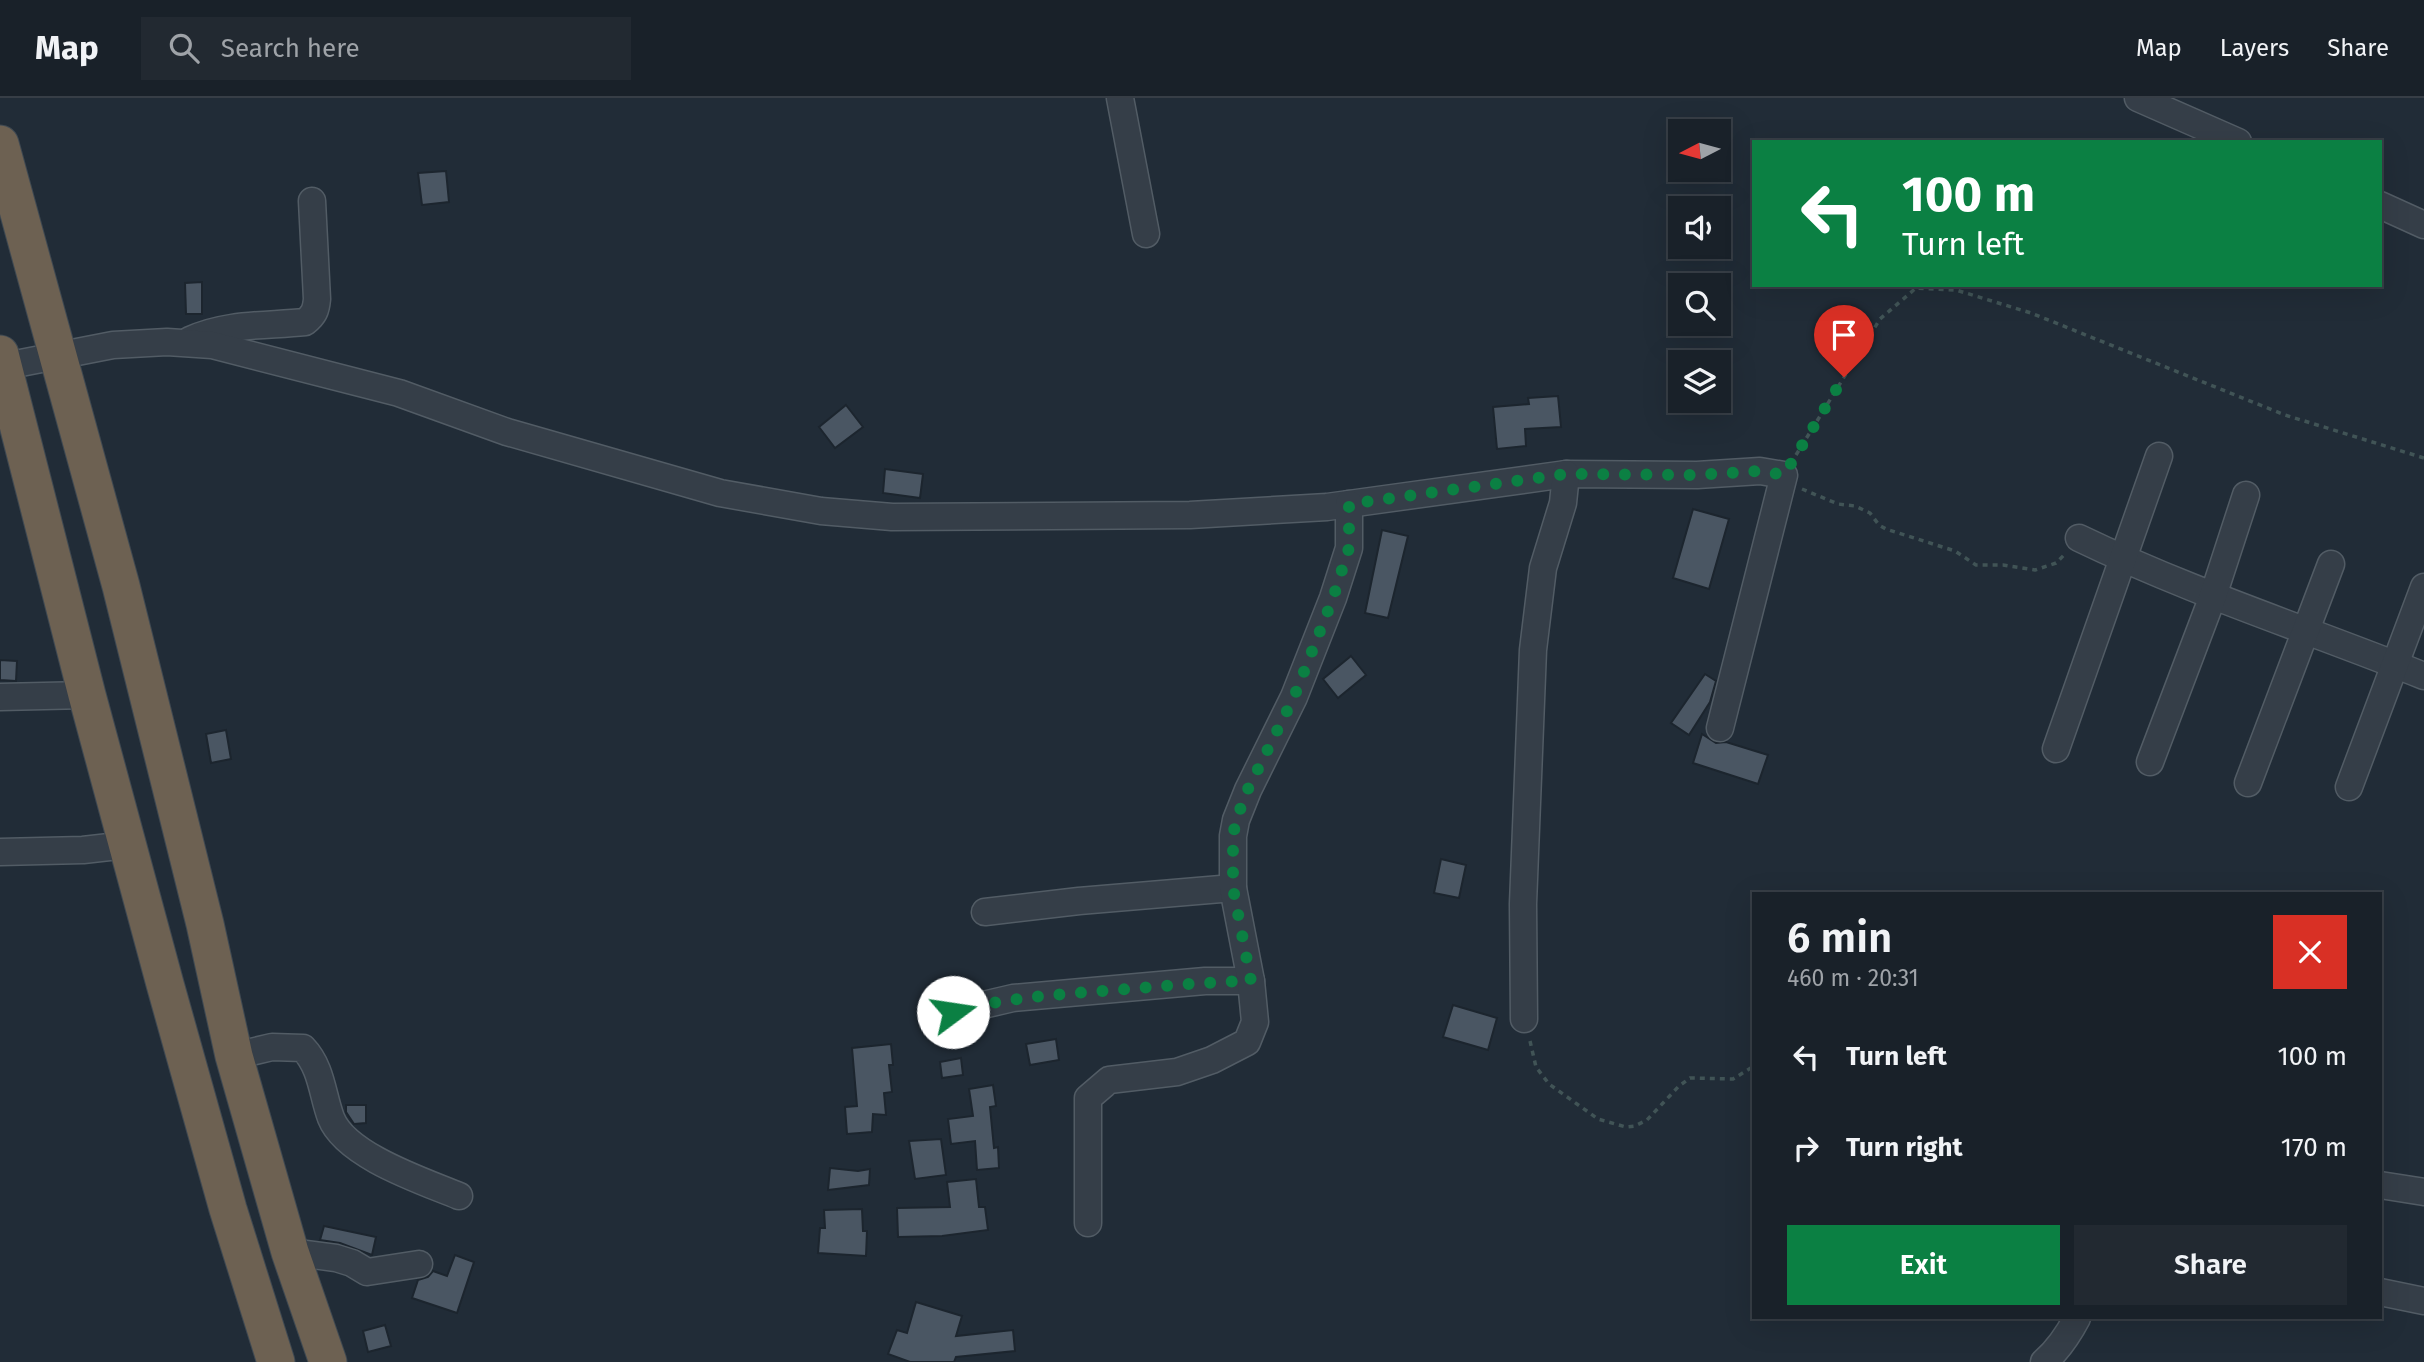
<!DOCTYPE html>
<meta charset="utf-8">
<style>
body{margin:0;font-family:"Fira Sans",sans-serif;background:#222931;color:#f1f3f6;height:100vh;display:flex;flex-direction:column;font-size:26px;white-space:nowrap}
*{box-sizing:border-box;margin:0}
p{font-size:23px;color:#9fa3a8}
.icon{flex:none;width:38px;height:38px;fill:none;stroke:currentColor;stroke-width:2;stroke-linecap:round;stroke-linejoin:round}
.map{position:relative;flex:1;overflow:hidden}
.details{position:absolute;left:1752px;top:794px;width:630px;height:427px;display:flex;flex-direction:column;background:#192129;border-radius:0px;box-shadow:0 7px 28px #0002,0 0 0 2px #373e46}
.details>*{flex:none}
.banner{position:absolute;left:1752px;top:42px;width:630px;height:147px;border-radius:0px;box-shadow:0 7px 28px #0002,0 0 0 2px #373e46;background:#0b8043;color:#fff;overflow:hidden}
.needle{width:46px;rotate:264deg}
.controls{position:absolute;left:1668px;top:21px;display:grid;gap:14px}
.controls a{display:grid;place-items:center;width:63px;height:63px;border-radius:0px;background:#192129;box-shadow:0 7px 28px #0002,0 0 0 2px #373e46;font-size:35px}
.pin{position:absolute;display:grid;place-items:center;width:60px;height:60px;color:#fff;margin:-72px -30px;border-radius:50% 50% 50% 0;rotate:-45deg;box-shadow:0 0 7px #0007}
.pin .icon{rotate:45deg}
.me{position:absolute;width:77px;margin:-38px;rotate:76deg;stroke-linejoin:round;filter:drop-shadow(0 0 5px #0008)}
.turn{display:flex;align-items:center;gap:24px;height:147px;padding:0 35px;font-size:32px}
.turn .icon{width:91px;height:91px;stroke-width:2.5}
.turn b{display:block;font-size:49px;line-height:60px}
.round{display:grid;place-items:center;flex:none;width:74px;height:74px;border-radius:0px;background:#222931}
.summary{display:flex;align-items:center;justify-content:space-between;height:119px;padding:0 35px}
h1{font-size:42px;font-weight:600;line-height:52px}
.cta{display:flex;gap:14px;margin-top:auto;padding:14px 35px}
.cta a{flex:1;height:80px;border-radius:0px;background:#0b8043;color:#fff;font-size:28px;font-weight:600;line-height:80px;text-align:center}
.cta a+a{background:#222931;color:#f1f3f6}
ul{padding:0;list-style:none}
li{display:flex;align-items:center;gap:21px;height:91px;padding:0 35px}
li div{flex:1}
li b{display:block;font-size:26px}
li em{font-style:normal}
header{display:flex;align-items:center;gap:42px;box-sizing:border-box;height:98px;padding:0 35px;background:#192129;border-bottom:2px solid #373e46}
header strong{font-size:33px}
nav{display:flex;gap:38px;margin-inline-start:auto;font-size:24px}
.search{width:490px;height:63px;background:#222931;display:flex;align-items:center;gap:18px;box-sizing:border-box;padding:0 24px;border-radius:0px;color:#9fa3a8;font-size:26px}
.map>svg:first-child{display:block}
.building{fill:#4a5663;stroke:#1c252e;stroke-width:2}
.lines{fill:none;stroke-linecap:round;stroke-linejoin:round}
.minor-casing{stroke:#525c65;stroke-width:29}
.highway-casing{stroke:#3f4952;stroke-width:39}
.path{stroke:#415456;stroke-width:3.5;stroke-dasharray:5 5;stroke-linecap:butt}
.minor{stroke:#353e48;stroke-width:26}
.highway{stroke:#6d6152;stroke-width:37}
.route{stroke:#0b8043;stroke-width:12;stroke-dasharray:0 21.6}
</style>
<header>
<strong>Map</strong>
<div class="search"><svg class="icon" aria-label="search" viewBox="0 0 24 24"><circle cx="10" cy="10" r="6"/><path d="M15 15l6 6"/></svg>Search here</div>
<nav><a>Map</a><a>Layers</a><a>Share</a></nav>
</header>
<div class="map">
<svg width="2424" height="1264" viewBox="0 0 2424 1264">
<rect width="100%" height="100%" fill="#212c37"/>
<g class="building">
<path d="M446,73L449,104L422,107L418,75Z"/>
<path d="M202,184V216H186L185,185Z"/>
<path d="M1558,298L1561,329L1525,331L1526,348L1497,351L1493,309L1529,306L1528,300Z"/>
<path d="M846,307L863,329L835,350L819,329Z"/>
<path d="M885,371L923,376L920,400L883,395Z"/>
<path d="M1693,411L1729,421L1709,491L1673,480Z"/>
<path d="M1382,432L1408,438L1388,520L1365,515Z"/>
<path d="M1351,558L1366,577L1338,600L1323,581Z"/>
<path d="M0,562L17,563L16,583L0,582Z"/>
<path d="M1705,576L1716,583L1710,604L1689,637L1671,625Z"/>
<path d="M226,632L231,661L211,665L206,636Z"/>
<path d="M1702,636L1716,645L1726,644L1768,657L1758,686L1693,665Z"/>
<path d="M1441,761L1466,767L1459,800L1434,795Z"/>
<path d="M1453,907L1497,920L1488,952L1443,939Z"/>
<path d="M1056,941L1059,962L1030,967L1026,946Z"/>
<path d="M891,946L893,967H889L892,994L884,995L886,1017L873,1016L872,1034L847,1036L845,1009L857,1008L852,950Z"/>
<path d="M961,960L963,977L942,980L940,964Z"/>
<path d="M993,987L996,1008L990,1009L994,1050L998,1049L999,1070L977,1072L975,1043L951,1046L948,1021L973,1018L969,991Z"/>
<path d="M346,1007H366V1025L354,1026L346,1014Z"/>
<path d="M941,1041L946,1077L915,1081L909,1043Z"/>
<path d="M830,1070L858,1073L870,1071L869,1087L828,1092Z"/>
<path d="M976,1081L979,1109H985L988,1132L942,1138L898,1139L897,1110L950,1109L947,1084Z"/>
<path d="M862,1111L863,1133H867L866,1158L818,1155L820,1130H825L824,1112Z"/>
<path d="M324,1128L376,1139L372,1157L340,1145L320,1142Z"/>
<path d="M455,1157L474,1164L457,1215L412,1200L418,1182L428,1179L433,1173L447,1178Z"/>
<path d="M916,1204L962,1218L956,1238L1013,1232L1015,1253L956,1259L954,1264H910L888,1256L897,1232L907,1235Z"/>
<path d="M385,1227L391,1248L368,1254L363,1233Z"/>
</g>
<g class="lines">
<defs>
<g id="minor">
<path d="M1120,0L1146,136"/>
<path d="M2138,0L2238,44"/>
<path d="M2380,107L2424,127"/>
<path d="M190,242C227,225 266,228 305,224C314,217 316,212 317,201L312,103"/>
<path d="M0,269L113,247L167,244L212,247L399,295L507,334L720,395L821,413L892,419L1190,417L1327,409L1566,376L1697,377L1760,373L1784,377L1720,630"/>
<path d="M2079,440C2191,494 2309,532 2424,578"/>
<path d="M0,599L87,597"/>
<path d="M2056,651L2159,358"/>
<path d="M2150,664L2213,498L2246,397"/>
<path d="M2248,685L2331,466"/>
<path d="M2349,689L2424,489"/>
<path d="M0,754L83,752L127,747"/>
<path d="M985,814L1079,803L1233,790"/>
<path d="M953,914L1013,900L1205,883H1251"/>
<path d="M1524,921L1523,806L1533,552L1543,470L1563,405L1566,376"/>
<path d="M234,958L272,949L303,950C322,970 322,996 331,1020C346,1058 423,1083 459,1098"/>
<path d="M2380,1087L2424,1094"/>
<path d="M1088,1125V1000L1109,982L1177,974L1212,962L1247,944L1255,924L1251,883L1233,790V738L1236,722L1248,692L1294,599L1333,500L1349,450V406"/>
<path d="M290,1154L336,1160L352,1165L367,1174L419,1166"/>
<path d="M2380,1194L2424,1203"/>
<path d="M2044,1264C2059,1251 2068,1237 2077,1220"/>
</g>
<g id="highway">
<path d="M0,46L121,488L205,826L234,958L290,1154L328,1264"/>
<path d="M0,256L87,597L165,886L228,1111L276,1264"/>
</g>
</defs>
<use href="#minor" class="minor-casing"/>
<use href="#highway" class="highway-casing"/>
<g class="path">
<path d="M1796,357L1880,221L1916,190L1956,192L2031,215L2285,317L2424,360"/>
<path d="M1802,391L1838,406L1855,408L1870,415L1879,427L1886,431L1955,453L1976,467H2003L2035,472L2056,465L2066,455"/>
<path d="M1530,943L1536,969L1549,986L1598,1021L1626,1029L1635,1028L1647,1022L1679,988L1690,980L1733,981L1754,968"/>
</g>
<use href="#minor" class="minor"/>
<use href="#highway" class="highway"/>
</g>
<g class="lines">
<path class="route" d="M953,914C1008,899 1062,896 1117,892C1162,888 1206,884 1251,883L1233,790V738L1236,722L1248,691L1294,599L1333,500L1349,450V406L1566,376L1697,377L1760,373L1784,377L1844,279"/>
</g>
</svg>
<div class="controls">
<a><svg class="needle" viewBox="-14 -14 28 28"><path d="M0-13l5 13h-10z" fill="#e53935"/><path d="M0 13l5-13h-10z" fill="#9fa3a8"/></svg></a>
<a><svg class="icon" aria-label="sound" viewBox="0 0 24 24"><path d="M4 9h4l5-4v14l-5-4H4zM17 9q2 3 0 6"/></svg></a>
<a><svg class="icon" aria-label="search" viewBox="0 0 24 24"><circle cx="10" cy="10" r="6"/><path d="M15 15l6 6"/></svg></a>
<a><svg class="icon" aria-label="layers" viewBox="0 0 24 24"><path d="M12 4l9 5-9 5-9-5zM3 14l9 5 9-5"/></svg></a>
</div>
<div class="pin" style="left:1844px;top:279px;background:#d93025"><svg class="icon" aria-label="arrive" viewBox="0 0 24 24"><path d="M6 21V4h12l-3 4 3 4H6"/></svg></div>
<svg class="me" style="left:953px;top:914px" viewBox="-20 -20 40 40"><circle r="19" fill="#fff"/><path d="M0-13L10 11 0 6-10 11z" fill="#0b8043"/></svg>
<div class="banner">
<div class="turn"><svg class="icon" aria-label="left" viewBox="0 0 24 24"><path d="M17 20v-9H6M10 6l-5 5 5 5"/></svg><div><b>100 m</b>Turn left</div></div>
</div>
<section class="details">
<div class="summary"><div><h1>6 min</h1><p>460 m · 20:31</p></div><a class="round" style="background:#d93025;color:#fff"><svg class="icon" aria-label="close" viewBox="0 0 24 24"><path d="M6 6l12 12M18 6L6 18"/></svg></a></div>
<ul>
<li><svg class="icon" aria-label="left" viewBox="0 0 24 24"><path d="M17 20v-9H6M10 6l-5 5 5 5"/></svg><div><b>Turn left</b></div><em>100 m</em></li>
<li><svg class="icon" aria-label="right" viewBox="0 0 24 24"><path d="M7 20v-9h11M14 6l5 5-5 5"/></svg><div><b>Turn right</b></div><em>170 m</em></li>
</ul>
<div class="cta"><a>Exit</a><a>Share</a></div>
</section>
</div>
